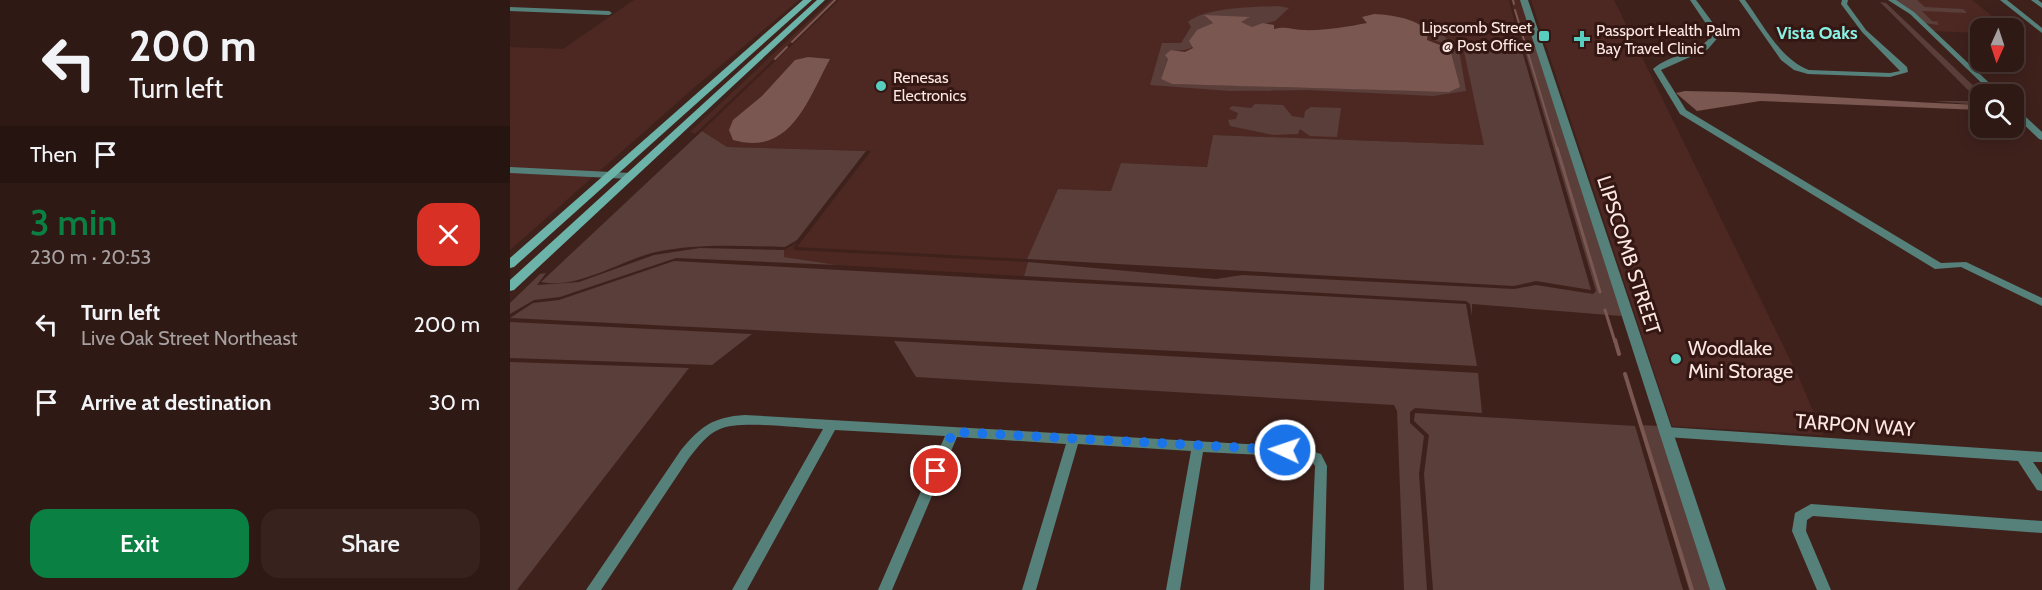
<!DOCTYPE html>
<meta charset="utf-8">
<style>
body{margin:0;font-family:Cabin,sans-serif;background:#37221e;color:#f1f3f6;height:100vh;display:flex;flex-direction:column;font-size:22px;white-space:nowrap}
*{box-sizing:border-box;margin:0}
p{font-size:20px;color:#a7a0a0}
.icon{flex:none;width:33px;height:33px;fill:none;stroke:currentColor;stroke-width:2;stroke-linecap:round;stroke-linejoin:round}
.map{position:relative;flex:1;overflow:hidden}
.sheet{display:flex;flex-direction:column;background:#2f1915;width:510px}
.sheet>*{flex:none}
.guide{background:#2f1915;color:#f1f3f6;overflow:hidden}
.needle{width:39px;rotate:183deg}
.buttons{position:absolute;left:1460px;top:18px;display:grid;gap:12px}
.buttons a{display:grid;place-items:center;width:54px;height:54px;border-radius:12px;background:#2f1915;box-shadow:0 3px 15px #0003,0 0 0 2px #4a3834;font-size:30px}
.pin{position:absolute;display:grid;place-items:center;width:51px;height:51px;color:#fff;margin:-26px;border:3px solid #fff;border-radius:50%;box-shadow:0 2px 6px #0007}
.me{position:absolute;width:66px;margin:-33px;rotate:273deg;stroke-linejoin:round;filter:drop-shadow(0 0 4px #0008)}
.turn{display:flex;align-items:center;gap:21px;height:126px;padding:0 30px;font-size:27px}
.turn .icon{width:78px;height:78px;stroke-width:2.5}
.turn b{display:block;font-size:42px;line-height:51px}
.then{display:flex;align-items:center;height:57px;padding:0 30px;background:#0003;gap:12px;font-size:22px}
.round{display:grid;place-items:center;flex:none;width:63px;height:63px;border-radius:18px;background:#37221e}
.headline{display:flex;align-items:center;justify-content:space-between;height:102px;padding:0 30px}
h1{font-size:36px;font-weight:600;line-height:45px;color:#0b8043}
.primary-button{display:flex;gap:12px;margin-top:auto;padding:12px 30px}
.primary-button a{flex:1;height:69px;border-radius:18px;background:#0b8043;color:#fff;font-size:24px;font-weight:600;line-height:69px;text-align:center}
.primary-button a+a{background:#37221e;color:#f1f3f6}
ul{padding:0;list-style:none}
li{display:flex;align-items:center;gap:18px;height:78px;padding:0 30px}
li div{flex:1}
li b{display:block;font-size:22px}
li em{font-style:normal}
main{display:flex;flex:1;min-height:0}
.map>svg:first-child{display:block}
.built{fill:#4d2823}
.green{fill:#5a3e39}
.water{fill:#7a5751}
.lines{fill:none;stroke-linecap:round;stroke-linejoin:round}
.stream-far2{stroke:#7a5751;stroke-width:2}
.stream-far1{stroke:#7a5751;stroke-width:3}
.stream{stroke:#7a5751;stroke-width:4}
.minor{fill:#56817b;fill-rule:evenodd}
.tertiary{fill:#56817b;fill-rule:evenodd}
.secondary{fill:#6cb3a9;fill-rule:evenodd}
.route{stroke:#1a73e8;stroke-width:10;stroke-dasharray:0 18}
.poi-dot{fill:#58cec0;stroke:#341713;stroke-width:2}
.labels{text-anchor:middle;dominant-baseline:central;stroke-width:6;stroke-linejoin:round;paint-order:stroke}
.far-poi-label{font-size:16px;fill:#fce7e3;stroke:#341713;text-anchor:start}
.far-neighbourhood-label{font-size:18px;font-weight:bold;fill:#8af2e4;stroke:#341713}
.street-label{font-size:20px;fill:#fce7e3;stroke:#341713}
.poi-label{font-size:20px;fill:#fce7e3;stroke:#341713;text-anchor:start}
</style>
<main>
<section class="sheet">
<div class="guide">
<div class="turn"><svg class="icon" aria-label="left" viewBox="0 0 24 24"><path d="M17 20v-9H6M10 6l-5 5 5 5"/></svg><div><b>200 m</b>Turn left</div></div>
<div class="then">Then<svg class="icon" aria-label="arrive" viewBox="0 0 24 24"><path d="M6 21V4h12l-3 4 3 4H6"/></svg></div>
</div>
<div class="headline"><div><h1>3 min</h1><p>230 m · 20:53</p></div><a class="round" style="background:#d93025;color:#fff"><svg class="icon" aria-label="close" viewBox="0 0 24 24"><path d="M6 6l12 12M18 6L6 18"/></svg></a></div>
<ul>
<li><svg class="icon" aria-label="left" viewBox="0 0 24 24"><path d="M17 20v-9H6M10 6l-5 5 5 5"/></svg><div><b>Turn left</b><p>Live Oak Street Northeast</p></div><em>200 m</em></li>
<li><svg class="icon" aria-label="arrive" viewBox="0 0 24 24"><path d="M6 21V4h12l-3 4 3 4H6"/></svg><div><b>Arrive at destination</b></div><em>30 m</em></li>
</ul>
<div class="primary-button"><a>Exit</a><a>Share</a></div>
</section>
<div class="map">
<svg width="1532" height="590" viewBox="0 0 1532 590">
<rect width="100%" height="100%" fill="#3f211c"/>
<g class="built">
<path d="M124,0H289L186,86L0,250V47L53,49Z"/>
<path d="M321,0H326L185,134L180,132Z"/>
<path d="M329,0H999L1010,44L953,43L975,145L703,135L697,167L611,163L602,191L548,189L517,259L287,247L361,151L217,147L192,131Z"/>
<path d="M1001,0H1011L1025,45H1013Z"/>
<path d="M1021,0H1104L1289,378L1313,435L1162,426Z"/>
<path d="M1385,0H1462L1497,28H1470V33L1422,31Z"/>
<path d="M287,243L283,248L285,250L518,262L514,276L327,265L274,257V250Z"/>
</g>
<g class="green">
<path d="M1384,0H1407L1415,7L1453,9L1457,13L1412,11L1422,21L1431,22H1427L1429,25L1413,23Z"/>
<path d="M1370,2L1376,3L1472,94L1470,105L1423,101H1469Z"/>
<path d="M768,6L779,8L765,21L742,27L730,22L739,18L695,16L703,23C689,41 686,53 661,50L656,55L658,59L651,79L663,84L917,91L926,50L944,54L941,46L924,40L918,25L912,23L923,26L949,50L956,91L923,96L798,90L720,91L640,85L652,43H671L681,27L678,22C695,7 746,7 768,6Z"/>
<path d="M952,42L1010,44L1081,290L1026,281L1004,286L517,259L548,189L601,191L611,163L697,167L703,135L974,145Z"/>
<path d="M1013,45H1025L1112,316L962,304V316L960,304L956,301L514,276L518,262L706,279L732,275L1004,289L1026,285L1083,294L1086,291Z"/>
<path d="M745,104L773,105L782,116L794,118L795,111L801,107L831,108L827,137L800,136L790,129L788,134L763,135L720,126L718,120L726,119L728,113L719,109L722,106L741,108Z"/>
<path d="M192,131L217,147L356,151L287,240L275,247C232,246 189,243 146,252C111,260 68,290 31,282Z"/>
<path d="M190,248L274,250V257L327,265L166,258L50,297L24,300L0,314V303L30,274L36,273L27,285L69,282L144,255Z"/>
<path d="M164,261L956,304L967,366L0,318L23,303L49,300Z"/>
<path d="M0,322L242,334L202,365L0,358Z"/>
<path d="M384,341L968,373L972,413L905,408L900,412V423L914,436L909,474L917,590H894L887,411L884,405L406,377Z"/>
<path d="M0,362L179,368L7,590H0Z"/>
<path d="M905,413L1125,426L1173,590H923L914,474L919,435L904,421Z"/>
<path d="M1130,425L1149,426L1200,590H1179Z"/>
</g>
<g class="water">
<path d="M864,14C882,15 905,18 918,31L917,40L940,49L950,87L939,92L662,84L651,79L658,59L655,55L661,50L675,52L683,48L679,41L687,30L703,23L694,15L740,17L731,22L742,27L753,23L764,25V29C775,26 781,29 792,30C813,31 836,27 857,23L852,17Z"/>
<path d="M298,57L320,59C298,99 281,157 223,140L219,130L223,120L252,96L285,60Z"/>
<path d="M1175,91C1273,92 1371,101 1470,105V110L1250,101L1187,111L1166,93Z"/>
</g>
<g class="lines">
<g class="stream-far2">
<path d="M1003,0L1004,4"/>
<path d="M1005,10L1047,149"/>
<path d="M282,42L325,0"/>
<path d="M265,59L277,47"/>
</g>
<g class="stream-far1">
<path d="M1047,148L1090,292"/>
<path d="M1095,310L1105,342"/>
</g>
<g class="stream">
<path d="M1105,340L1109,354"/>
<path d="M1115,374L1182,590"/>
</g>
<g class="minor">
<path d="M1180,0H1186L1211,34L1198,49L1151,70L1176,110L1431,263L1456,262L1532,298V306L1451,267L1425,269L1170,114L1143,69C1161,53 1188,55 1203,34Z"/>
<path d="M1229,0H1235C1252,23 1271,60 1299,70L1380,73L1390,71L1352,32L1331,4L1332,0H1338L1337,4L1356,30L1397,67L1398,72L1380,77L1298,74L1284,70L1271,60Z"/>
<path d="M1378,0H1386L1404,12L1491,94H1483L1400,14Z"/>
<path d="M1490,0H1497L1532,28V33Z"/>
<path d="M1521,0H1528L1532,3V8Z"/>
<path d="M0,7L99,11L102,13L99,15L0,11Z"/>
<path d="M1503,108H1506L1532,132V140L1529,139L1503,114Z"/>
<path d="M0,167L121,173L125,176L121,179L0,173Z"/>
<path d="M235,415L789,447L811,454L817,466L814,590H800L805,466L802,462L789,457L693,452L670,590H656L681,451L568,444L526,590H512L556,444L447,437L382,590H368L435,436L325,430L237,590H222L313,429C290,428 228,420 210,429C197,434 188,447 179,458L91,590H76L171,450C191,426 203,417 235,415Z"/>
<path d="M1156,427L1532,452V462H1523L1532,475V491L1527,490L1508,461L1156,437L1152,435L1150,432L1152,429Z"/>
<path d="M1301,504L1532,521V533L1303,516L1297,520L1296,531L1321,590H1307L1282,531L1285,513Z"/>
</g>
<path class="tertiary" d="M1010,0H1018L1216,590H1200Z"/>
<g class="secondary">
<path d="M293,0H302L4,267L0,268V258Z"/>
<path d="M307,0H315L4,290L0,291V280Z"/>
</g>
</g>
<g class="lines">
<path class="route" d="M426,471L443,432L775,450"/>
</g>
<g class="poi-dot">
<rect x="1028" y="30" width="12" height="12" rx="3"/>
<path d="M1069 30h6v6h6v6h-6v6h-6v-6h-6v-6h6z"/>
<circle cx="371" cy="86" r="6"/>
<circle cx="1166" cy="359" r="6"/>
</g>
<g class="labels">
<g class="far-poi-label">
<text x="1022" y="27" text-anchor="end">Lipscomb Street<tspan x="1022" dy="18">@ Post Office</tspan></text>
<text x="1086" y="30">Passport Health Palm<tspan x="1086" dy="18">Bay Travel Clinic</tspan></text>
<text x="383" y="77">Renesas<tspan x="383" dy="18">Electronics</tspan></text>
</g>
<g class="far-neighbourhood-label">
<text x="1307" y="33">Vista Oaks</text>
</g>
<g class="street-label">
<text transform="translate(1119 255) rotate(72)">LIPSCOMB STREET</text>
<text transform="translate(1345 425) rotate(4)">TARPON WAY</text>
</g>
<g class="poi-label">
<text x="1178" y="348">Woodlake<tspan x="1178" dy="23">Mini Storage</tspan></text>
</g>
</g>
</svg>
<div class="buttons">
<a><svg class="needle" viewBox="-14 -14 28 28"><path d="M0-13l5 13h-10z" fill="#e53935"/><path d="M0 13l5-13h-10z" fill="#a7a0a0"/></svg></a>
<a><svg class="icon" aria-label="search" viewBox="0 0 24 24"><circle cx="10" cy="10" r="6"/><path d="M15 15l6 6"/></svg></a>
</div>
<div class="pin" style="left:426px;top:471px;background:#d93025"><svg class="icon" aria-label="arrive" viewBox="0 0 24 24"><path d="M6 21V4h12l-3 4 3 4H6"/></svg></div>
<svg class="me" style="left:775px;top:450px" viewBox="-20 -20 40 40"><circle r="17" fill="#1a73e8" stroke="#fff" stroke-width="3"/><path d="M0-11L8 9 0 5-8 9z" fill="#fff"/></svg>
</div>
</main>
